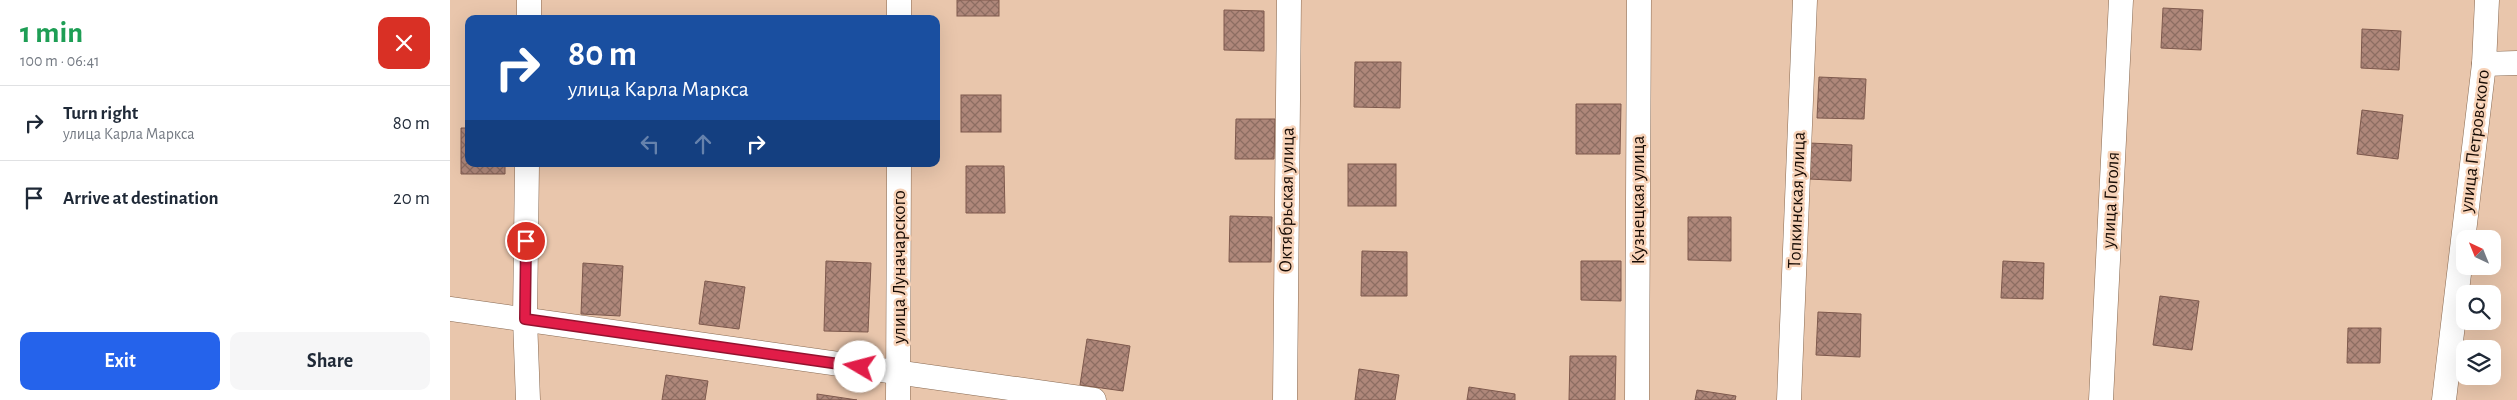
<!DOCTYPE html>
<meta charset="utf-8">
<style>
body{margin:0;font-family:"Alegreya Sans",sans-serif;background:#f6f6f7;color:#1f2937;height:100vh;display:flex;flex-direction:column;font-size:19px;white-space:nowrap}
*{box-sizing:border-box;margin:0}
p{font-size:16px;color:#747a83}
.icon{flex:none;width:28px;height:28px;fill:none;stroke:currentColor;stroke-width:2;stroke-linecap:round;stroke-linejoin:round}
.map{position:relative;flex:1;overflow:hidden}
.sheet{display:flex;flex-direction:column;background:#fff;width:450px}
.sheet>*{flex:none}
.banner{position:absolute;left:15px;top:15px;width:475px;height:152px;border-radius:10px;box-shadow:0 5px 20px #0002;background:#1a4fa0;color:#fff;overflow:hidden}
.needle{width:32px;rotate:317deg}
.buttons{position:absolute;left:2006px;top:230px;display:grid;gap:10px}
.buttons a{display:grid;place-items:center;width:45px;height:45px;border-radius:10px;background:#fff;box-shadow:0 5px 20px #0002;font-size:25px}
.pin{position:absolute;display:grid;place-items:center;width:42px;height:42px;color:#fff;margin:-21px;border:2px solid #fff;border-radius:50%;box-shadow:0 1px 5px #0007}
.me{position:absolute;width:55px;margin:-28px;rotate:278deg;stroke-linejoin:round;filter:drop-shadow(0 0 4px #0008)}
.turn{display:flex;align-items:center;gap:18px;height:105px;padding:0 20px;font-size:22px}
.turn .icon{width:65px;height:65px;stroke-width:2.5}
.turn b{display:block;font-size:35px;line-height:42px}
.lanes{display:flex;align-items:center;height:48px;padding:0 20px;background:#0003;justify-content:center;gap:25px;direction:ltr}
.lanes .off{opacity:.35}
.round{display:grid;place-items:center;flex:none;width:52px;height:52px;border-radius:10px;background:#f6f6f7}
.summary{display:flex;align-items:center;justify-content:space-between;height:85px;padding:0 20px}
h1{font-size:30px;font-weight:700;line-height:38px;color:#1e9e55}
.cta{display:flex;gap:10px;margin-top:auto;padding:10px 20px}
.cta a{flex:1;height:58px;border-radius:10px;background:#2563eb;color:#fff;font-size:20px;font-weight:700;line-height:58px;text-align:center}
.cta a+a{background:#f6f6f7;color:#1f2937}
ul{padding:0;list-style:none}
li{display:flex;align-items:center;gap:15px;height:75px;padding:0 20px;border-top:1px solid #e0e1e3}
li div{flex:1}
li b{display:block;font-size:19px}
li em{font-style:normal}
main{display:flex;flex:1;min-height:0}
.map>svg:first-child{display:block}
.building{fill:url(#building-cross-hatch);stroke:#7e594d}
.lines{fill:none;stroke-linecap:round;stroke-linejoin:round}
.minor-casing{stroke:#886951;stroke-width:25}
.minor{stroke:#fff;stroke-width:24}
.route-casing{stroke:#92132f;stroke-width:12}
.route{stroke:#e11d48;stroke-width:9}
.labels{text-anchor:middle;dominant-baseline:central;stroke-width:5;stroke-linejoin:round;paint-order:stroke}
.street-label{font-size:19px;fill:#170b04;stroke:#f7d3b9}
</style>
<main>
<section class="sheet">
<div class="summary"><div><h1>1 min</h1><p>100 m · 06:41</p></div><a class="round" style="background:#d93025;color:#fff"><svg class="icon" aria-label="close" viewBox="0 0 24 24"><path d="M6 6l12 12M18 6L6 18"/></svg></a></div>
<ul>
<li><svg class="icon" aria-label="right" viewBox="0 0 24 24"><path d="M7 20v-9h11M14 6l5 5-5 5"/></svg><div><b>Turn right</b><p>улица Карла Маркса</p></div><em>80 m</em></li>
<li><svg class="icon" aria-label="arrive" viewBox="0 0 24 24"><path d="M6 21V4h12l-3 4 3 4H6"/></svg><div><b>Arrive at destination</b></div><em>20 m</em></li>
</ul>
<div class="cta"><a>Exit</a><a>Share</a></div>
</section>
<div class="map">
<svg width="2067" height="400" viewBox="0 0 2067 400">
<defs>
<pattern id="building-cross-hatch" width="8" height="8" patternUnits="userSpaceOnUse" patternTransform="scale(1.25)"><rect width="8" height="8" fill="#af877a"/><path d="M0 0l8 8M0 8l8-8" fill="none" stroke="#8d6d62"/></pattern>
</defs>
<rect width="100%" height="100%" fill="#e9c6ac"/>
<g class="building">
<rect x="507" y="0" width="42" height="16"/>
<path d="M1713,8L1753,10L1751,50L1711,48Z"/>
<path d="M774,10L814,11V51L774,50Z"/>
<path d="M1912,29L1951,31L1949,70L1911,68Z"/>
<rect x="17" y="40" width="2" height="45"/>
<path d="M905,62H951L950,108L904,107Z"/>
<path d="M1369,77L1416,79L1414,119L1367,118Z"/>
<rect x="511" y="95" width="40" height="37"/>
<path d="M1126,104H1171L1170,154H1126Z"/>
<path d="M1912,110L1953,115L1948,159L1907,154Z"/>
<path d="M786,119H825L824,159H785Z"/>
<path d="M11,128H19V164H55V174H11Z"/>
<path d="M1360,143L1402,145L1401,181L1359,179Z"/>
<rect x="898" y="164" width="48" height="42"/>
<path d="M516,166H554L555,213H516Z"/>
<path d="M780,216L822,217L821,262H779Z"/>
<path d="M1238,217H1281V261L1238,260Z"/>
<path d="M912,251L957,252V296H911Z"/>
<path d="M376,261L421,263L418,332L374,331Z"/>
<path d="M1131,261H1171V301L1131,300Z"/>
<path d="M1553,261L1594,263L1593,299L1551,298Z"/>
<path d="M133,263L173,266L170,316L131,314Z"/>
<path d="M255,281L295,287L289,329L249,324Z"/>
<path d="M1710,296L1749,301L1742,350L1703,345Z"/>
<path d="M1368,312L1411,314L1410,357L1366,355Z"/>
<path d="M1898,328H1931L1930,363H1897Z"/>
<path d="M637,339L680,346L673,391L630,385Z"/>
<path d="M1120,356H1166L1165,400H1119Z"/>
<path d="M909,369L949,375L945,400H905Z"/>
<path d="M216,375L258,381L255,400H212Z"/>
<path d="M1019,387L1065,394V400H1017Z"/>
<path d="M1247,390L1286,396L1285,400H1245Z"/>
<path d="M367,394L407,400H367Z"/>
</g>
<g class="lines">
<defs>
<g id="minor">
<path d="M449,0V19"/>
<path d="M79,19V0"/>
<path d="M2034,64L2067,63"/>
<path d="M77,164L75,319L78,400"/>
<path d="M0,309L644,400"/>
<path d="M448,400L449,164"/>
<path d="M835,400L839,0"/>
<path d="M1187,400L1189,0"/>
<path d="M1339,400L1355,0"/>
<path d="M1651,400L1671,0"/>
<path d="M1994,400L2034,64L2037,0"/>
</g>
</defs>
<use href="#minor" class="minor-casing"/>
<use href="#minor" class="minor"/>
</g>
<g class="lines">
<defs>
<path id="route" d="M76,241L75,319L410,367"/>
</defs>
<use href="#route" class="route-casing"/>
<use href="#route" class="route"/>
</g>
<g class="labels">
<g class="street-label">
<text transform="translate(2025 141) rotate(-83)">улица Петровского</text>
<text transform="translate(837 200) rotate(-89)">Октябрьская улица</text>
<text transform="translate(1188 200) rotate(-90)">Кузнецкая улица</text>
<text transform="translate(1347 200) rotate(-88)">Топкинская улица</text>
<text transform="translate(1661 200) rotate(-87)">улица Гоголя</text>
<text transform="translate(449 267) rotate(-90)">улица Луначарского</text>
</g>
</g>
</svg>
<div class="buttons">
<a><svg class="needle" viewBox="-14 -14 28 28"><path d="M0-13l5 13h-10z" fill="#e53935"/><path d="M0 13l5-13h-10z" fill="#747a83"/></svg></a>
<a><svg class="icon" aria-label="search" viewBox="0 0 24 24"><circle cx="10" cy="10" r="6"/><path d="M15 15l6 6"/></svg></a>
<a><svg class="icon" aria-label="layers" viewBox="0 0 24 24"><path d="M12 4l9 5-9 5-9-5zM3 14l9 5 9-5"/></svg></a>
</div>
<div class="pin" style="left:76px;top:241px;background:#d93025"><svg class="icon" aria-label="arrive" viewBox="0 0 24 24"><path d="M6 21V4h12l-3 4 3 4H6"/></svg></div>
<svg class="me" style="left:410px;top:367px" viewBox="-20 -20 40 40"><circle r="19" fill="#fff"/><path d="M0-13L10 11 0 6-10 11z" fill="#e11d48"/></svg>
<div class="banner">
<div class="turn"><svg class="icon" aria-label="right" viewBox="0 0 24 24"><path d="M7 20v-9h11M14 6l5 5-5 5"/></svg><div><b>80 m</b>улица Карла Маркса</div></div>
<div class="lanes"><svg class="icon off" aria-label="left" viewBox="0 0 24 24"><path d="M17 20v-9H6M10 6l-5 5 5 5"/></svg><svg class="icon off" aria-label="ahead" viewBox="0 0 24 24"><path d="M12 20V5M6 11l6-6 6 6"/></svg><svg class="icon" aria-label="right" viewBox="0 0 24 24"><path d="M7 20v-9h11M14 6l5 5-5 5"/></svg></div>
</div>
</div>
</main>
